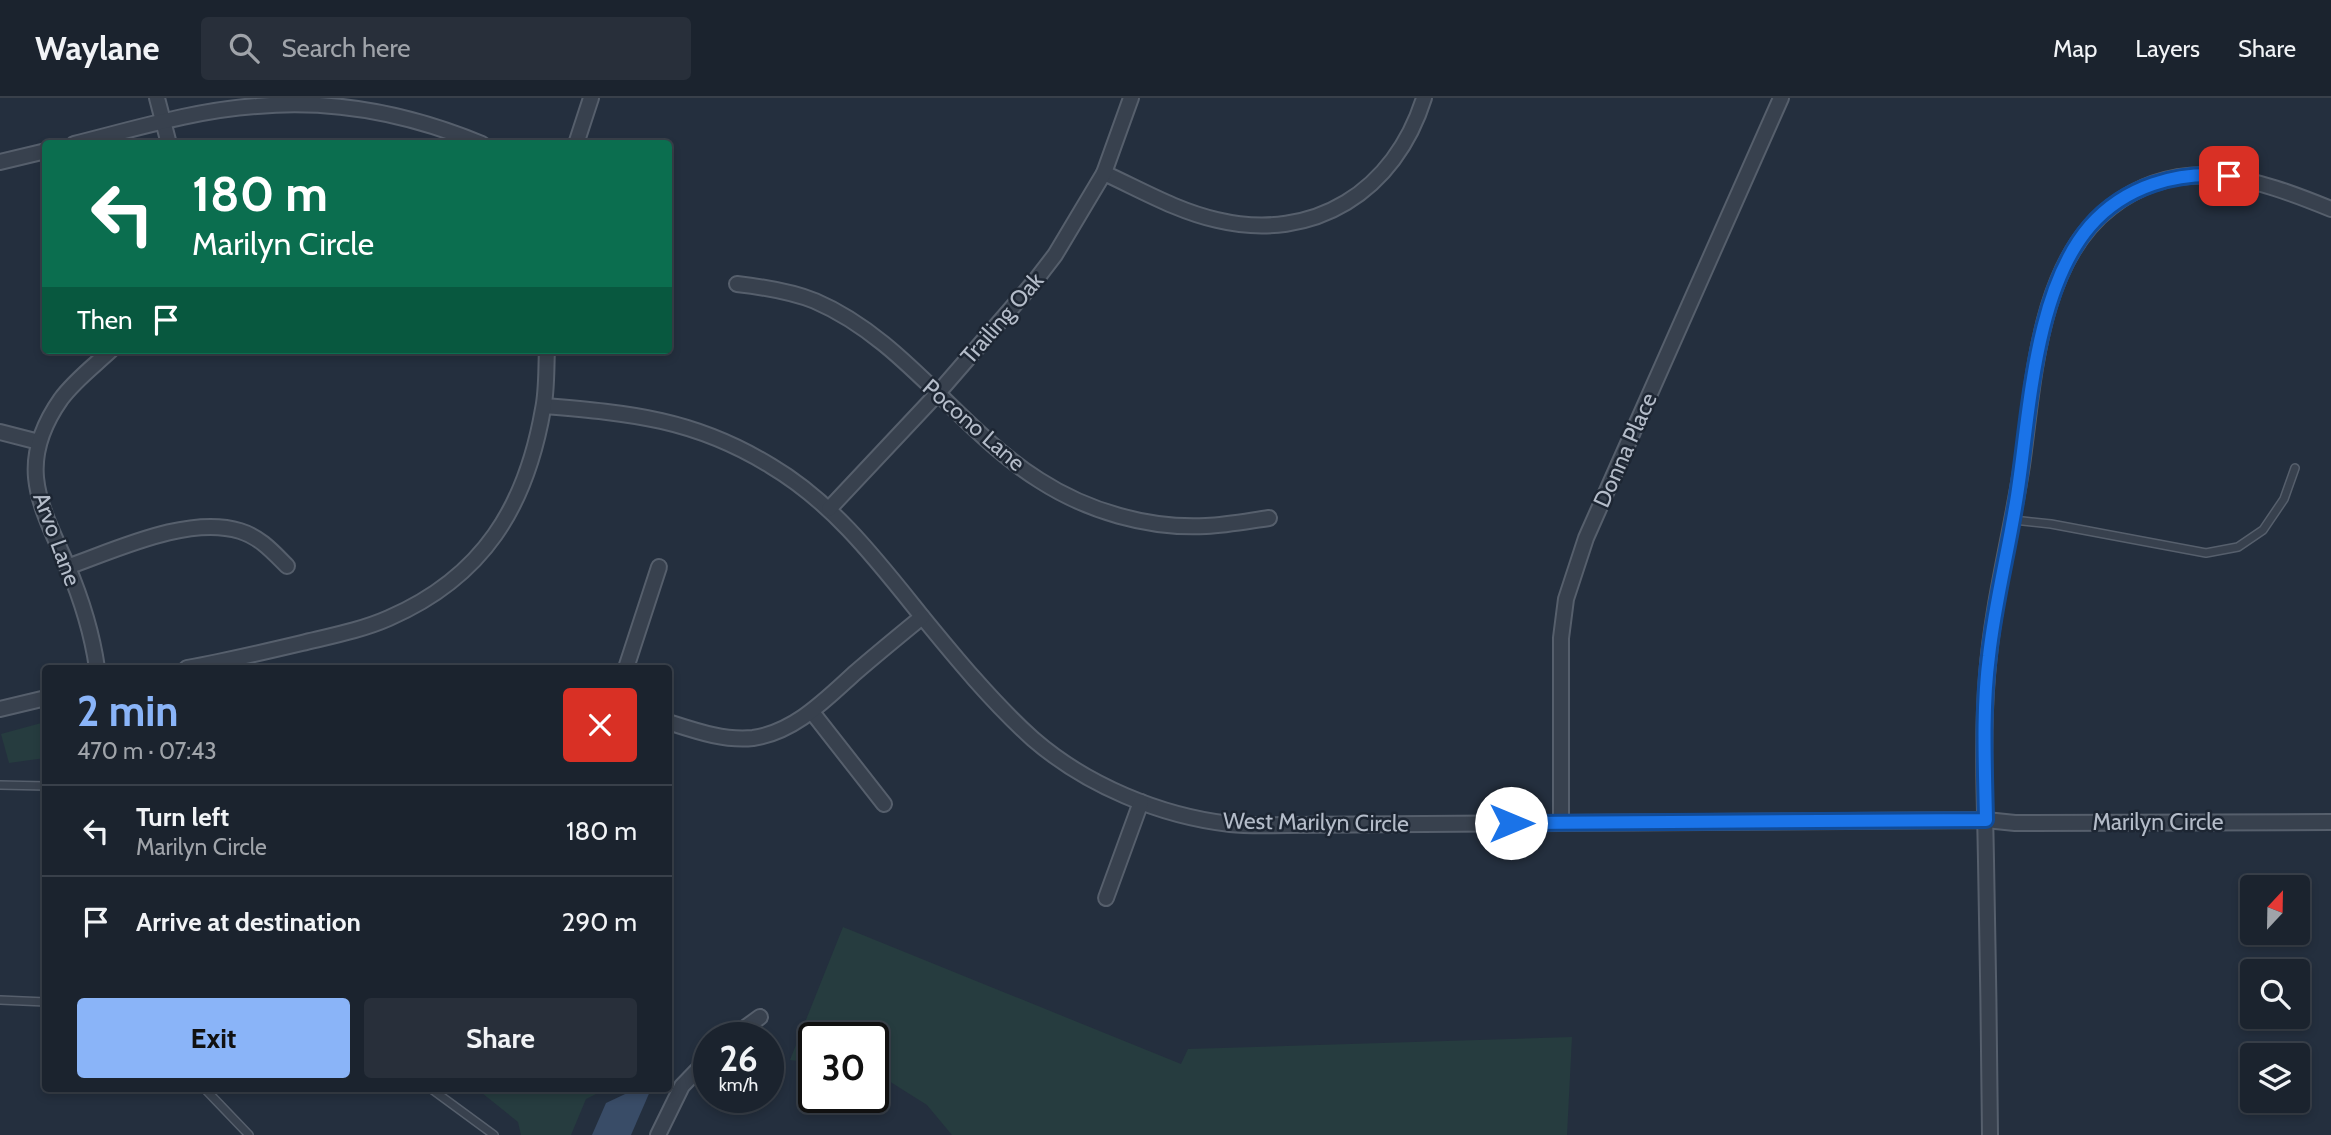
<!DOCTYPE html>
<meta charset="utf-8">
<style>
body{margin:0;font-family:Cabin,sans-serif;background:#282f3a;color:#f1f3f6;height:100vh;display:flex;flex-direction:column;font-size:26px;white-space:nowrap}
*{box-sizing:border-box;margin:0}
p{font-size:23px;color:#a0a4aa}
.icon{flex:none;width:38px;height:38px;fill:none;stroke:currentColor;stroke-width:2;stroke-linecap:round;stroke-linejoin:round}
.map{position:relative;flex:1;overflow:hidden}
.drawer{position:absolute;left:42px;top:567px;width:630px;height:427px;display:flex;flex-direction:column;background:#1b232e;border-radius:7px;box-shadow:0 4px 10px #0003,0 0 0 2px #39404a}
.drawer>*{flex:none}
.guide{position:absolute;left:42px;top:42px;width:630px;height:214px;border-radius:7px;box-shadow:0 4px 10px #0003,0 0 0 2px #39404a;background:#0b6e4f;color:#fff;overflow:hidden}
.needle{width:46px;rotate:22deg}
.fabs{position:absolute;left:2240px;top:777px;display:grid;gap:14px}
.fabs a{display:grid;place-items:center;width:70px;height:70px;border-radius:7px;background:#1b232e;box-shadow:0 4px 10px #0003,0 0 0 2px #39404a;font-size:35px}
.speed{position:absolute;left:693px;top:924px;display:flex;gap:14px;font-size:35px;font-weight:700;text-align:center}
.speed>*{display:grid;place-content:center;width:91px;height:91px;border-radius:50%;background:#1b232e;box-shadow:0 4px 10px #0003,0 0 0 2px #39404a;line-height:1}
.speed small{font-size:18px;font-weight:400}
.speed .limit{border:4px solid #111;border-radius:10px;background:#fff;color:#111}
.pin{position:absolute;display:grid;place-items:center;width:60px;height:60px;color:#fff;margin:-30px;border-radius:14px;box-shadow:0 4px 10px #0006}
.me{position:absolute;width:77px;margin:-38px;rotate:90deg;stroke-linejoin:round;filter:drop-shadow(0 0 5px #0008)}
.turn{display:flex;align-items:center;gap:24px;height:147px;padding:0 35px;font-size:32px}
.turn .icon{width:91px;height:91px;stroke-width:2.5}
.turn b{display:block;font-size:49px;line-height:60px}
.then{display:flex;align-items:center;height:66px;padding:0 35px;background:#0003;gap:14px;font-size:26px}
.round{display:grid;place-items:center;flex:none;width:74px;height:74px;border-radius:7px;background:#282f3a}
.summary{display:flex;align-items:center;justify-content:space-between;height:119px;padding:0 35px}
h1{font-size:42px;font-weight:800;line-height:52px;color:#8ab4f8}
.action{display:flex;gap:14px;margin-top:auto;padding:14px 35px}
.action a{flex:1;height:80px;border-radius:7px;background:#8ab4f8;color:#111;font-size:28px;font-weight:800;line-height:80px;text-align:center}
.action a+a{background:#282f3a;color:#f1f3f6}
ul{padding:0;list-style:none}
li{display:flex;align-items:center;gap:21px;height:91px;padding:0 35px;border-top:2px solid #39404a}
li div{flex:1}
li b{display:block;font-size:26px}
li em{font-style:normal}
header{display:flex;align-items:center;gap:42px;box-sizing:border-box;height:98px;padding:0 35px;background:#1b232e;border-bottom:2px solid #39404a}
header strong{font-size:33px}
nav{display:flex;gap:38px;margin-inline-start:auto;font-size:24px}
.search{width:490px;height:63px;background:#282f3a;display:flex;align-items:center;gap:18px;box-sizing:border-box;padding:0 24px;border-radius:7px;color:#a0a4aa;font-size:26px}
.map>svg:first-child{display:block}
.green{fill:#263c3f}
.water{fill:#394c67}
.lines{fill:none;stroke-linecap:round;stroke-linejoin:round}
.service-casing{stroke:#565f6c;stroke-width:10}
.minor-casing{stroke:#565f6c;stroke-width:18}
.service{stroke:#38414e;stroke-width:7}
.minor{stroke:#38414e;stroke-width:14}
.route-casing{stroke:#114b97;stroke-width:18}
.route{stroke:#1a73e8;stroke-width:12}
.labels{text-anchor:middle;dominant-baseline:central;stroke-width:5;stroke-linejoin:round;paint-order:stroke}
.street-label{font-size:23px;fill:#b4bcc9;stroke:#1d2633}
</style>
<header>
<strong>Waylane</strong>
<div class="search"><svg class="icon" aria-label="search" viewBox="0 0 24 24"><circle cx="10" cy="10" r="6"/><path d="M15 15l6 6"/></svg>Search here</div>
<nav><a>Map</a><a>Layers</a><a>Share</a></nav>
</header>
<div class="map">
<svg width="2331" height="1037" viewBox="0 0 2331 1037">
<rect width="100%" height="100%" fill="#242f3e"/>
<g class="green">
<path d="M45,624V660L9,665L1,636Z"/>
<path d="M843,829L1181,966L1188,951L1572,939L1567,1037H952L927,1007L873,973V940H814V965L790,962Z"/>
<path d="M477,991H606L586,1001L571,1037H521L518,1024Z"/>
</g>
<path class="water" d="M638,990L651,991L631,1037H592L606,1005Z"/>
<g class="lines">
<defs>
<g id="service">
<path d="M2014,422L2051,426L2206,455L2238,449L2263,432L2284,401L2295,370"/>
<path d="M0,687L46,688"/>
<path d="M0,902L46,904"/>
<path d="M204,990L249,1037"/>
<path d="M430,990L494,1037"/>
</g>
<g id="minor">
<path d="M157,0L169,46"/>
<path d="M74,46C134,31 196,12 257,8C334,1 412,17 482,46"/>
<path d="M576,46L591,0"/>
<path d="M0,64L46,53"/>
<path d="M1104,75C1141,92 1177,113 1217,122C1314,145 1395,93 1424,0"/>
<path d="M737,186C763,189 790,193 815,203C904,241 958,331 1039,382C1087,413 1148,431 1206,428C1227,427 1248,423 1269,420"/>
<path d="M544,308C630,315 695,321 771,368C832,404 876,461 920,516C955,559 992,604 1033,641C1086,687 1160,718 1230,726C1249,728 1268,727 1288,727L1986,722L2015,725L2331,724"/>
<path d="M0,334L39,344"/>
<path d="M829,411L938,295L1035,183L1055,157L1104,75L1131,0"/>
<path d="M67,469C116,452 188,417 240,433C260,439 273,454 287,468"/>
<path d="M97,570C92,535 81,500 67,467C39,405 16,365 61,301C75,282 94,268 111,252"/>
<path d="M187,570C226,563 264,554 302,545C331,538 362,532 389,520C483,479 526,409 543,311C547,292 546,271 547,252"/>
<path d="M626,570L659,469"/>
<path d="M0,611L46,600"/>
<path d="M812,614L884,706"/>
<path d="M668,624C696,633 724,643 753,640C795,634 826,601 856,574C878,555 900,537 922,519"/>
<path d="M1561,725V540L1566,501L1586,440L1781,0"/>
<path d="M1106,800L1141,704"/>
<path d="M731,940L760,919"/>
<path d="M658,1037L682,988L709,960"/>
<path d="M1990,1037C1989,946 1988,854 1986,763C1985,702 1982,639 1987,578C1992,507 2011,437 2022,367C2034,282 2038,165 2111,109C2182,54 2257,81 2331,111"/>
</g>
</defs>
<use href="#service" class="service-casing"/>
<use href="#minor" class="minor-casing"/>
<use href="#service" class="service"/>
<use href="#minor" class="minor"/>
</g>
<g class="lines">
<defs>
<path id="route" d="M1511,725L1986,722C1985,668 1982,612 1989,558C1995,502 2010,447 2018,391C2030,310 2035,192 2090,128C2125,88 2177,73 2229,78"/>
</defs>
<use href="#route" class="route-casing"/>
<use href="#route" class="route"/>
</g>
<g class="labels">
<g class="street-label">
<text transform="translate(1002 220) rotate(-49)">Trailing Oak</text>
<text transform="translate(974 327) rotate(41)">Pocono Lane</text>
<text transform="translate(1625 352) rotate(-66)">Donna Place</text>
<text transform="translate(57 441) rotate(70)">Arvo Lane</text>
<text transform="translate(1316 724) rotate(1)">West Marilyn Circle</text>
<text x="2158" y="724">Marilyn Circle</text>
</g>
</g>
</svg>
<div class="fabs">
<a><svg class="needle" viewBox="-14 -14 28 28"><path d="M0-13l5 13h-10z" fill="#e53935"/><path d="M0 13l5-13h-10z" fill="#a0a4aa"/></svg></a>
<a><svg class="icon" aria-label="search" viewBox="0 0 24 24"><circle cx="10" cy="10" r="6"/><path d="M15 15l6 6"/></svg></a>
<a><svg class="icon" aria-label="layers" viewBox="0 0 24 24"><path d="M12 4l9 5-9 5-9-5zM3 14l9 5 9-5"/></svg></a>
</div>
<div class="speed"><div>26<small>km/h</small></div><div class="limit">30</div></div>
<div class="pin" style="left:2229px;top:78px;background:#d93025"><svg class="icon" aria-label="arrive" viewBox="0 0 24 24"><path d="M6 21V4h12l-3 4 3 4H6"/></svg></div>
<svg class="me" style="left:1511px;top:725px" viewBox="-20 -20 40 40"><circle r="19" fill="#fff"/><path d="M0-13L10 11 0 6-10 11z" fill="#1a73e8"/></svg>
<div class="guide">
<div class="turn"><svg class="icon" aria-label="left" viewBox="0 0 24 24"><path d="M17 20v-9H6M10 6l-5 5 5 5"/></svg><div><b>180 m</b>Marilyn Circle</div></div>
<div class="then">Then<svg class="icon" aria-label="arrive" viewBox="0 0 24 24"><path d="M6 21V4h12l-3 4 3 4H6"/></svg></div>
</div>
<section class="drawer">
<div class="summary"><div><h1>2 min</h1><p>470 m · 07:43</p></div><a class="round" style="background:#d93025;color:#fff"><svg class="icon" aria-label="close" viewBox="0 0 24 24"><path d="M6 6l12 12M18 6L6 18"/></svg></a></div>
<ul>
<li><svg class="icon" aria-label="left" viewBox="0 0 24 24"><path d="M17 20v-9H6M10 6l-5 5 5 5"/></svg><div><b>Turn left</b><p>Marilyn Circle</p></div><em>180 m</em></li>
<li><svg class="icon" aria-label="arrive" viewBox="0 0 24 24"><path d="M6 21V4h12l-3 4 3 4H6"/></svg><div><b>Arrive at destination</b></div><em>290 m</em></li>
</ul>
<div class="action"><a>Exit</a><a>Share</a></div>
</section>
</div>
